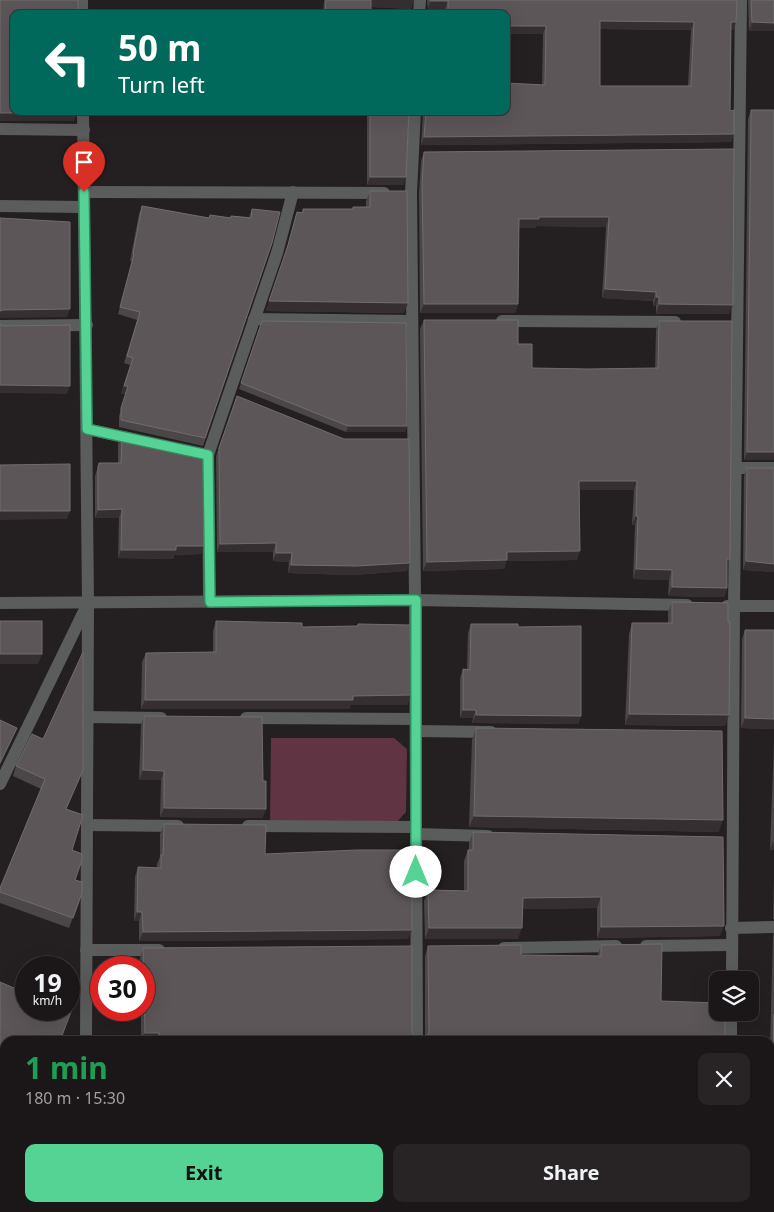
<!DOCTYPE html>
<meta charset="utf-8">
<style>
body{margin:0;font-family:"Noto Sans",sans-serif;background:#282425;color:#f1f3f6;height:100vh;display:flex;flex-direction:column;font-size:19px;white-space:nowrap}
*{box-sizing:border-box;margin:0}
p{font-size:16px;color:#a09fa2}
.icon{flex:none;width:28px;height:28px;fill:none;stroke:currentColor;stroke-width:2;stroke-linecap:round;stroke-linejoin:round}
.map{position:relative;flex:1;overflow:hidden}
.details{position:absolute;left:0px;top:1036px;width:775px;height:176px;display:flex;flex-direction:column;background:#1b1718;border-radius:15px 15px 0 0;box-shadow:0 5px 20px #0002,0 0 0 1px #393637}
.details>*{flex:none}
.hud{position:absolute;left:10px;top:10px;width:500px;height:105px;border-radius:10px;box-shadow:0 5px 20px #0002,0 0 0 1px #393637;background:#00695c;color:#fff;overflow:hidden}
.tools{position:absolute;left:709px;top:971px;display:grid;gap:10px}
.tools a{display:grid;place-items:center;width:50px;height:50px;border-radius:10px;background:#1b1718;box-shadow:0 5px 20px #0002,0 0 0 1px #393637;font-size:25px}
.speed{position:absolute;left:15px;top:956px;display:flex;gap:10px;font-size:25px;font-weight:700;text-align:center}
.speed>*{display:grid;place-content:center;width:65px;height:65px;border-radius:50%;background:#1b1718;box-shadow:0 5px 20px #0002,0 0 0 1px #393637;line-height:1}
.speed small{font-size:12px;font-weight:400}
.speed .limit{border:8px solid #d22;background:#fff;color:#111}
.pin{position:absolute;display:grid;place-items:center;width:42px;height:42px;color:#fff;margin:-51px -21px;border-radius:50% 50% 50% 0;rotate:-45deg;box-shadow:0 0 5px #0007}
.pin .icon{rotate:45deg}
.me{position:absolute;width:55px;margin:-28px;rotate:0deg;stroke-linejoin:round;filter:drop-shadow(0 0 4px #0008)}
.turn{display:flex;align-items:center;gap:18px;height:105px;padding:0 25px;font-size:22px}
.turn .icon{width:65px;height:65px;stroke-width:2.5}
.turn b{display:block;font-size:35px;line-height:42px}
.round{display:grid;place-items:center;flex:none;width:52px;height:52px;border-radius:10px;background:#282425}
.overview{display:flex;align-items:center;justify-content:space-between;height:85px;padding:0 25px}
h1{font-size:30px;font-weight:700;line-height:38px;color:#1e9e55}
.action{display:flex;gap:10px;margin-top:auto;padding:10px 25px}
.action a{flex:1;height:58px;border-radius:10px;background:#54d395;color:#111;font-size:20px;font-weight:700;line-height:58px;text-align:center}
.action a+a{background:#282425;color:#f1f3f6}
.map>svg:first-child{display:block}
.green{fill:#603442}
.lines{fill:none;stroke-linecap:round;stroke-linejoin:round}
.lane{stroke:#5b5d5c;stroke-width:12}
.street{stroke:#5b5d5c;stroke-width:12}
.wall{fill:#4b4647;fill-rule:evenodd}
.shaded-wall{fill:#352f31}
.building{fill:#5c5658;stroke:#716c6d;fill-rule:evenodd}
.route-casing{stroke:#378961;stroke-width:12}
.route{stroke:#54d395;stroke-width:9}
</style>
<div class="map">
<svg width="774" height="1212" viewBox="0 0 774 1212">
<rect width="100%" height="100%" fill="#241f20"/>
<path class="green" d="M271,738H394L407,749L406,812L396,823H270Z"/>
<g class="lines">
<g class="lane">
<path d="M0,129L84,130"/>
<path d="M0,206L84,207"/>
<path d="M254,319L412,321"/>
<path d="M0,326L87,325"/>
<path d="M87,429L137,440"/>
<path d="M735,468H774"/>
<path d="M209,602L208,455L277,253L293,192"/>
<path d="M731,928L774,927"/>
</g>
<g class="street">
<path d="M82,0V14"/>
<path d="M419,14L420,0"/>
<path d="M83,111L88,603L86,1041"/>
<path d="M415,111L411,193L415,600L417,1041"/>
<path d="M84,192L384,193"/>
<path d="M502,321L675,322"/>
<path d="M0,603L415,600L687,605"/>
<path d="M727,606H774"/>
<path d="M88,717L161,718"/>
<path d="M246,718L416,719"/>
<path d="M416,731L491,732"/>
<path d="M0,784L86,607"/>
<path d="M87,825L178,826"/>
<path d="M248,826L416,827"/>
<path d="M416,834L488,836"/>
<path d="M646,946L732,945"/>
<path d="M504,948L616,946"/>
<path d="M86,950H159"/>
<path d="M732,980L734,606L741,0"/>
<path d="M731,1041V1012"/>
<path d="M0,1189L5,1192"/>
<path d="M32,1208L40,1212"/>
<path d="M85,1212V1208"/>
<path d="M570,1212V1208"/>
</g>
</g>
<g class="wall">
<path d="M324,0H414L411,9L371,7V14H323Z"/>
<path d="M427,0H737L736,22L733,30H731L730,111L734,134L731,142L421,145L423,111H506L542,85L543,34L506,14H445V9H428ZM600,29L691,30L688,86H600Z"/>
<path d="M748,0H774L749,31Z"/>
<path d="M751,110H774V460H744L748,119Z"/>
<path d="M367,111H409L406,177L403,185H367Z"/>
<path d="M734,149L729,314H656V306H653V301L602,298L606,227L536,226L535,228H519L518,304L515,313H420L419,193L421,161L424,152Z"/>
<path d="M370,191L404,313L266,311L285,256L294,222L297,212H302L303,209H352L353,207H366V201Z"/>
<path d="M142,206L209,218L210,215L230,218L231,216L249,217L252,209L272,243L203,446L119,427V416L126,394H121L130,365L124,363L137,320L118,314L132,261H130L139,214Z"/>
<path d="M424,320L518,344L532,368L587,369H655L656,330L659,321L727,566V588L724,597L668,596L669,580L633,579L635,525H632L634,490H580L577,560L506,561L504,569L423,571L420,329Z"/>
<path d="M262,321L407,426L405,432H346L239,389Z"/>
<path d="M237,396L407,571L353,575L288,573L289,562L273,561V552H217L216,456Z"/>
<path d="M122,435L204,546L201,554L174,555L173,559L118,558L119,518H95V476L99,463H118V444Z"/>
<path d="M747,468L774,572L743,570L744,476Z"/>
<path d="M672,602L725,726L625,725L629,634L632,623H668V612Z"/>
<path d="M216,621L302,627L357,626L358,624L411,695L407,705H351L349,709H141L142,662L146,653L213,652V631Z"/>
<path d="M471,624L518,627L581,716L578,724L472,723L473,718H460V678L463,669H467L468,633Z"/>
<path d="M745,630H774V729L741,728L742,639Z"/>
<path d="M144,716L263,781L266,809L262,818L160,817L161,780H139L141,725Z"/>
<path d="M476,728L719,832L469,827L472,740Z"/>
<path d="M774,742V850H770Z"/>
<path d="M16,766L79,780L66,809L75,880L82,893L69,928L0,903V888L41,789L13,776Z"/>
<path d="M164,824L265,854L408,939L139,941V921H134L135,877L138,867L157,868V864L160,857V834Z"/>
<path d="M473,832L720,936L597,938V908L522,909L518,939H425L424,901L428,890L464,891V861L468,850H469V843Z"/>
<path d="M774,877V919H773Z"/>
<path d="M774,931V1165H770V1049L773,935Z"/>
<path d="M601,945L661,1001L725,1041H141V1010H144V968H140V958L143,948L412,1032L416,1038L421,1040L425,1037V956L428,946L521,955L598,956V954Z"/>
<path d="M0,982L5,1041V1063L0,1061Z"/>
<path d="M5,1128V1177L0,1174V1133Z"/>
<path d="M139,1208H414L420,1211L425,1209L424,1208H568L570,1210H577L578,1208H728L730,1210H737L738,1208H770L774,1212H140Z"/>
</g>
<g class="shaded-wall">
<path d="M371,0H414L411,9L368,7Z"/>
<path d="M430,1H448L445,9H428Z"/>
<path d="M600,21L694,22L691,30L597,29Z"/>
<path d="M731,22H736L733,30H728Z"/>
<path d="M752,22L774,23V31H749Z"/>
<path d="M506,26H546L543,34H506Z"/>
<path d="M0,113H77L74,121H0Z"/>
<path d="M734,134L731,142L421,145L424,137Z"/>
<path d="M370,177H406L403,185H367Z"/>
<path d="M539,217H609L606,227L536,226L535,228H516L519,219Z"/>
<path d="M605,289L656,292L653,301L602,298Z"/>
<path d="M656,297H659L656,306H653Z"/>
<path d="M269,301L408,303L404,313L266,311Z"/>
<path d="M424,304H518L515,313H420Z"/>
<path d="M659,304L733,305L729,314H656Z"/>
<path d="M70,309L67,317L0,318V311L3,310Z"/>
<path d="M0,385L70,386L67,394L0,393Z"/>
<path d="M124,386H128L126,394H121Z"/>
<path d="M348,426H407L405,432H346Z"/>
<path d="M747,452H774V460H744Z"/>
<path d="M579,481H637L634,490H576Z"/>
<path d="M122,509L119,518H95L98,510Z"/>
<path d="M0,511H70L67,519L0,520Z"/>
<path d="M636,516H638L635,525H632Z"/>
<path d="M276,543L273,552H217L220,544Z"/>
<path d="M176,546H204L201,554L174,555L173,559L118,558L121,550Z"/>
<path d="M580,551L577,560L506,561L504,569L423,571L427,562L507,552Z"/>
<path d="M276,553H292L289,562L273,561Z"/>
<path d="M746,561L774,564V572L743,570Z"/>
<path d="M410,563L407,571L353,575L288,573L291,565Z"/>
<path d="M636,569L672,570L669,580L633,579Z"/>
<path d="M672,587L727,588L724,597L668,596Z"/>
<path d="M0,654H42L38,664H0Z"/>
<path d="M411,695L407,705H351L349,709H141L145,700Z"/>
<path d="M463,710H476L473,718H460Z"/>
<path d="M629,714L729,715L725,726L625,725Z"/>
<path d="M476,715L581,716L578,724L472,723Z"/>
<path d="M745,718L774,719V729L741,728Z"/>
<path d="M17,728L13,738L0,765V763Z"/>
<path d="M143,770L164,771L161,780H139Z"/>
<path d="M164,808L266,809L262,818L160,817Z"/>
<path d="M474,816L723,820L719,832L469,827Z"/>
<path d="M773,841L774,850H770Z"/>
<path d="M601,897L597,908L519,909L523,898Z"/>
<path d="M137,912H142L139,921H134Z"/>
<path d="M724,926L720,936L597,938L601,927Z"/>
<path d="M429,928H522L518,939H425Z"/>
<path d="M412,930L408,939L139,941L143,932Z"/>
<path d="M145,1033H159L156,1041H142Z"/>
<path d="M774,1156V1165H770V1157Z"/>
</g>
<g class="building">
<path d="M0,0H78V14H14V111H77V113H0Z"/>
<path d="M326,0H371V14H325Z"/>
<path d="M430,0H737L736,22H731L730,111L734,110V134L424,137L426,111H506V83L545,85L546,26H506V14H448V1H430ZM600,21L694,22L691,86H600Z"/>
<path d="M751,0H774V23L752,22Z"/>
<path d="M751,110H774V452H747Z"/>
<path d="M370,111H409L406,177H370Z"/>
<path d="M734,149L733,305L659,304V297H656V292L605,289L609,217H539V219H519L518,304H424L422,184L424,152Z"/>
<path d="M370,191H407L408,303L269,301L288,245L297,212L303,213V209H353V207H370Z"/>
<path d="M142,206L209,218L210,215L231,218V216L251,218L252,209L280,212L272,243L205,438L121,420V408L128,386H124L133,358L127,356L140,312L120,307L134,254L133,253Z"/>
<path d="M0,218L70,222V309L3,310L0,311Z"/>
<path d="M424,320H518V344H532V368L587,369L658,368L659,321H732L730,559H727V588L672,587V570L636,569L638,516H636L637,481H579L580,551L507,552V560L427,562Z"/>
<path d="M262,321L406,323L407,426H348L241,383Z"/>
<path d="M0,324L3,326L70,325V386L0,385Z"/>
<path d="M237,396L344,439H409L410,563L356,566L291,565L292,553H276V543L220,544L219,448Z"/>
<path d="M122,435L203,453L204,546H176V550H121L122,509L98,510V467L99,463H121Z"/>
<path d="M70,464V511H0V465Z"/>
<path d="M747,468H774V564L746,561Z"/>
<path d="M672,602L728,603V622H730L729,715L629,714L632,623H672Z"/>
<rect x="0" y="621" width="42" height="33"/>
<path d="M216,621L302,623V627L358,626V624L410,625L411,695L353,696V700H145L146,653L216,652Z"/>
<path d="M471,624H518V627L581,626V716L476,715V710H463V669L470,670Z"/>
<path d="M745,630H774V719L745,718Z"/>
<path d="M83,652V770L66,809L83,815L72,850L82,854V860L75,880L82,882V893L73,918L0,892V888L45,779L16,766L32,734L43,739L44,737Z"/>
<path d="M144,716L262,717L263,781H266V809L164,808V771L143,770Z"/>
<path d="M0,720L17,728L0,763Z"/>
<path d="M476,728L722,731L723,820L474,816Z"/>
<path d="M164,824L266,825L265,854L357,850H408V891H412V930L143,932L142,912H137L138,867L161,868V855H163Z"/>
<path d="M473,832L723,837L724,926L601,927V897L523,898L522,928H429L428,890L468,891V850H473Z"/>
<path d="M662,944L661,1001L718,1003V1012H725V1041H159V1033H145L143,948L412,946V1032L416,1038L421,1040L427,1036L429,1032L428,946L521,945V955L601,956V945Z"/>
<path d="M0,982L21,991L22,988L26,990V1010H69V1008L72,1009L60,1041H5V1052L0,1050Z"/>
<path d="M774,1014V1156L770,1157V1069H773Z"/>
<path d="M5,1128V1166L0,1163V1133Z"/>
<path d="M770,1170L774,1172V1212H144V1209H143V1208H414L420,1211L425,1209L426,1208H568L570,1210H577L579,1208H728L730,1210H737L739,1208H770Z"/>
<path d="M50,1208H82L84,1210V1212H38V1210L43,1211L47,1210Z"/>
</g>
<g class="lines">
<defs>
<path id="route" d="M84,192L87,429L208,455L210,602L416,600V872"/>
</defs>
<use href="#route" class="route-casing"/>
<use href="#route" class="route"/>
</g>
</svg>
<div class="tools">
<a><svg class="icon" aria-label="layers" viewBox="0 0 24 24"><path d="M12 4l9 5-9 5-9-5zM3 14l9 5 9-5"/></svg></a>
</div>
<div class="speed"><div>19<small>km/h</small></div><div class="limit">30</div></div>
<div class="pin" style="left:84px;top:192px;background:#d93025"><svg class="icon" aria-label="arrive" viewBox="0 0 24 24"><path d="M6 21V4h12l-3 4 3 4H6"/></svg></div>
<svg class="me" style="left:416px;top:872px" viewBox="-20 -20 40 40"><circle r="19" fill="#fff"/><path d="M0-13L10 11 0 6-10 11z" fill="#54d395"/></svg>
<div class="hud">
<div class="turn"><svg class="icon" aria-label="left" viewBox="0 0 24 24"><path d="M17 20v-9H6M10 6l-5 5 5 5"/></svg><div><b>50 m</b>Turn left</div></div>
</div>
<section class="details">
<div class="overview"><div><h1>1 min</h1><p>180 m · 15:30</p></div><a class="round"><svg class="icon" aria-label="close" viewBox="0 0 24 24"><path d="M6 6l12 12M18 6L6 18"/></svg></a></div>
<div class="action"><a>Exit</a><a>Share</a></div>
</section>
</div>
